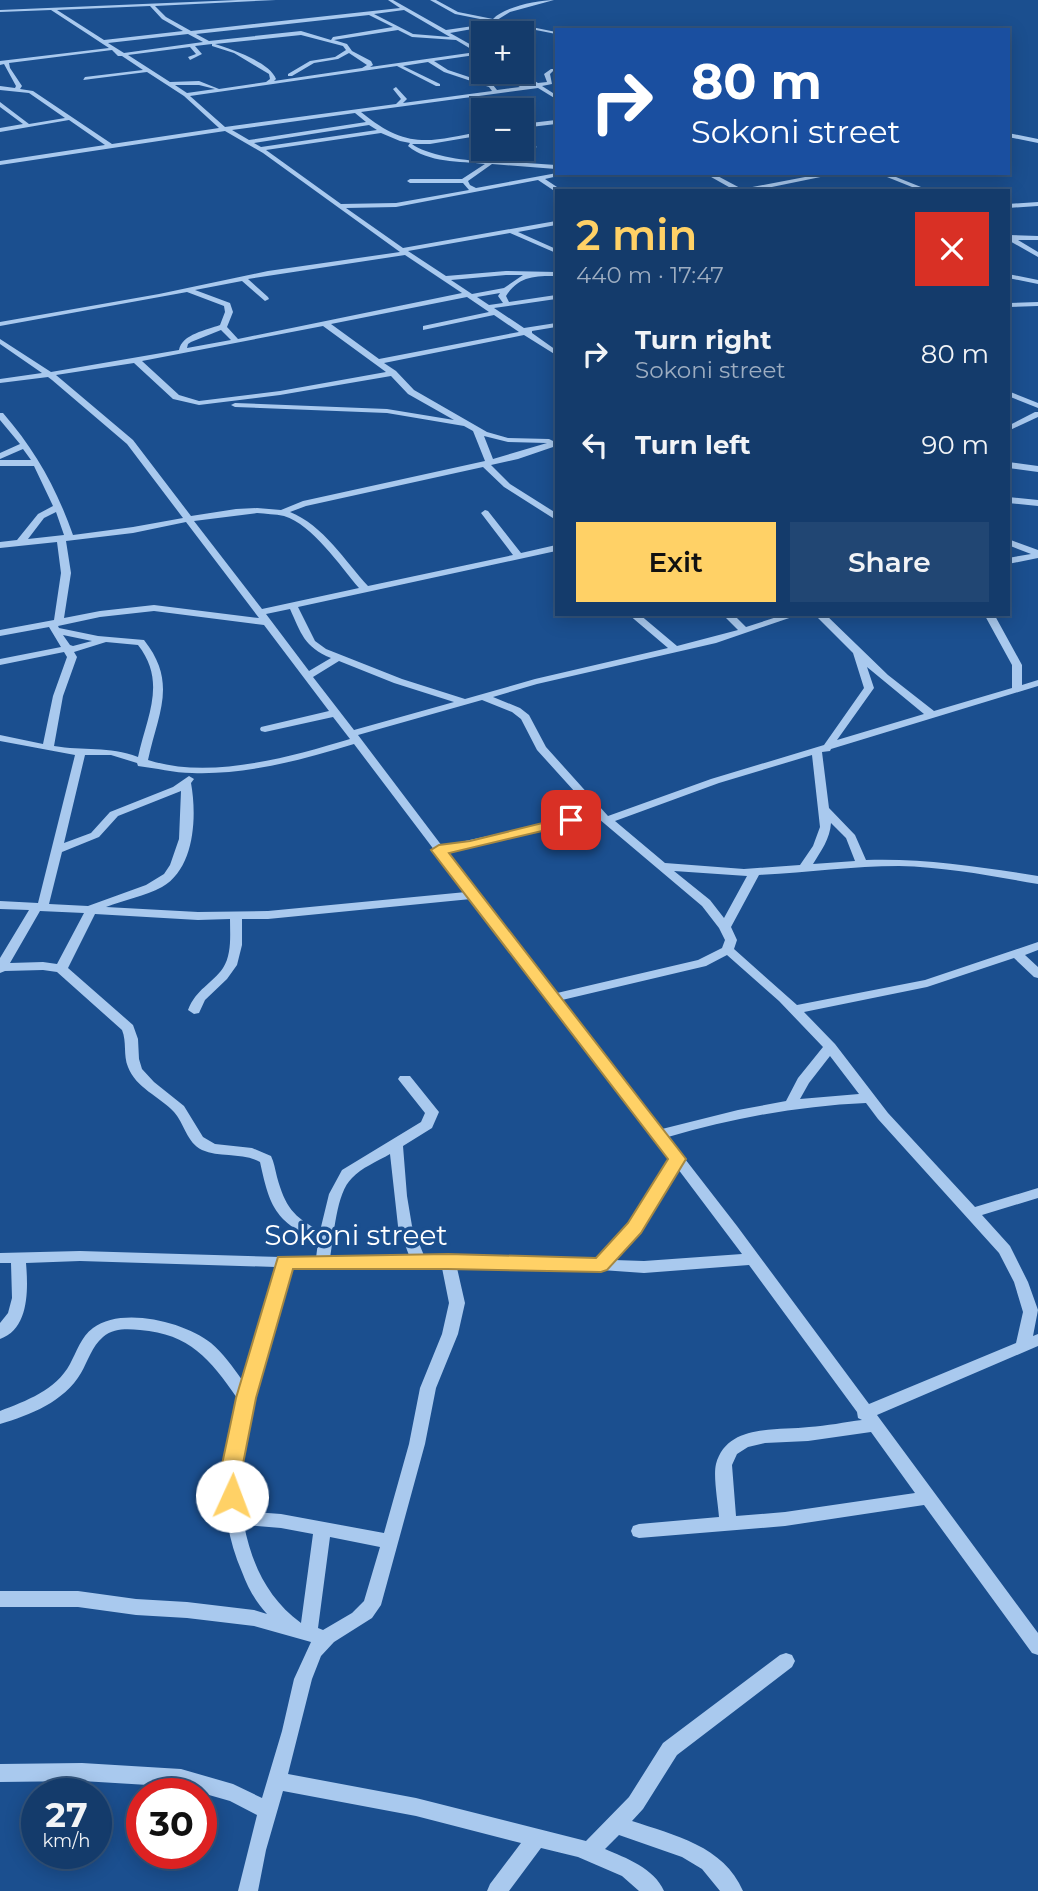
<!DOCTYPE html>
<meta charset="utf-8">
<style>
body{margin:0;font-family:Montserrat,sans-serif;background:#214673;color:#f1f3f6;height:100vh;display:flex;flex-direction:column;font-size:26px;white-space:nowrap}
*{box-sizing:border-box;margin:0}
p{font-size:23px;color:#9dadc1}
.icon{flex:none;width:38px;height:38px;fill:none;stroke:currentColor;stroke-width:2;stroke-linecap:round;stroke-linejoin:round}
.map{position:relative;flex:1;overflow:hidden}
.sheet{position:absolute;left:555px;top:189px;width:455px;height:427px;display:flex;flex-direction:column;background:#143b6b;border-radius:0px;box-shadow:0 4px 18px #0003,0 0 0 2px #33557e}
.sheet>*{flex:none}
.banner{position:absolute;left:555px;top:28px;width:455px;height:147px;border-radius:0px;box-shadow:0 4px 18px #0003,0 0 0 2px #33557e;background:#1a4fa0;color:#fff;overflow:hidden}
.tools{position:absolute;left:471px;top:21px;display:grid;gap:14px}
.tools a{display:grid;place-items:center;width:63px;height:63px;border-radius:0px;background:#143b6b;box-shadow:0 4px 18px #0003,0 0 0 2px #33557e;font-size:35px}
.speed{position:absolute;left:21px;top:1778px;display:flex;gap:14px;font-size:35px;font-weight:700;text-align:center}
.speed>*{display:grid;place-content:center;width:91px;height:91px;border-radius:50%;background:#143b6b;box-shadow:0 4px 18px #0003,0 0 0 2px #33557e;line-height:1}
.speed small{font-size:18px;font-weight:400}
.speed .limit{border:10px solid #d22;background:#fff;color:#111}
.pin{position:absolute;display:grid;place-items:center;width:60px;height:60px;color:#fff;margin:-30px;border-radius:14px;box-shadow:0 4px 10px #0006}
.me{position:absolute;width:77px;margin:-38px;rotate:2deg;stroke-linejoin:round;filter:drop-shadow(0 0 5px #0008)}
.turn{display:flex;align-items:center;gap:24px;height:147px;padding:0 21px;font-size:32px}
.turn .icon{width:91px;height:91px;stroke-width:2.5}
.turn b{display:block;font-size:49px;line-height:60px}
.round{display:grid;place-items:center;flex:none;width:74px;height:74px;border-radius:0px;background:#214673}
.headline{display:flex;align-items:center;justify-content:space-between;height:119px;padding:0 21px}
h1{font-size:42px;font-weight:600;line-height:52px;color:#ffd166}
.button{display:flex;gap:14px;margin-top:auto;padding:14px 21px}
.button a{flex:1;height:80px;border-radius:0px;background:#ffd166;color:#111;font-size:28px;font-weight:600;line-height:80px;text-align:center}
.button a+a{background:#214673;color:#f1f3f6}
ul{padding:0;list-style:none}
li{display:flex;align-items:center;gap:21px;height:91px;padding:0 21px}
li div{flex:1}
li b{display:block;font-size:26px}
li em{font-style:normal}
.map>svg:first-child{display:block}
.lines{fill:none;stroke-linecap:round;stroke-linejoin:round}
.minor{fill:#a9c9ee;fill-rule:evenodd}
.route{fill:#ffd166;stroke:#a68842;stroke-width:2}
.labels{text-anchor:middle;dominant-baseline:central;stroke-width:7;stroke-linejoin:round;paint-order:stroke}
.near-street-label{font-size:28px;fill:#fff;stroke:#1b4f8f}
</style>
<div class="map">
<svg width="1038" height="1891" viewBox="0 0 1038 1891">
<rect width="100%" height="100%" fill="#1b4f8f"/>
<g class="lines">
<g class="minor">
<path d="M238,0H276L155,6L166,17L191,31L400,8L388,0H393L446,30L487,24L490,21L455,14L430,0H436L458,12L493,19C504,7 538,0 554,0L510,12L497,20L556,32V34L495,22L489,26L450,33L482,51V54L434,61L448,70L493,85L497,90L520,87L503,77V75C514,76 522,87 534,85L515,72H520L538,83L547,82L544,74L551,69H555L550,74L552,84L542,86L556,95V99L538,88L361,112C407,150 429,142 483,131V135L430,144H412C426,155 469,162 487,161C500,160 516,151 529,147L522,143V139L537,147L497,161L556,165V169L492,164L468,181L470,185L476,188L557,173H571L545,179L563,191L556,192L538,180L396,207L346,208L403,248L556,221V225L518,232L556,249V253L510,233L408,251L446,276L506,271L556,272V276C534,276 519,276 506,296L509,302L556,295V299L494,308L524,328L556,323V327L532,331V333L556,350V355L524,335L384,363L396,371L414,390L487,432L508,438L549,439L553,441H556V446L518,459L491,465L510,484L556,513V520L504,487L483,467L306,506L290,512C323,525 345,561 368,586L513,555L481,513L485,510L488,511L521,553L556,545V551L298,607L315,641L326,649L402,679L465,699L535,679L668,648L628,614H639L677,646L738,630L722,614H733L746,627L786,614H801L716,643L537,684L493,697L520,708L529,715L546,747L608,816L711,779L824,745L864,688L853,653L814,614H825L888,675L934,711L1012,688V665L984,614H994L1022,665V685L1038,680V686L831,749L830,751L822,752L829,808L855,835L866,860C924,858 981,867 1038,876V884C992,876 946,867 899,866C852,866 806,873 759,875L731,927L737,940L734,949L797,1005L925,980L1038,942V950L1025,955L1038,967V978L1034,977L1014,958L927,987L804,1012L835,1044L888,1113L975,1207L1038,1188V1198L982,1215L1010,1246L1028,1282L1038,1310L1033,1336L1038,1334V1346L877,1415L1038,1633V1655L1032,1653L924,1505L785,1526L639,1538L633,1536L631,1531L633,1526L639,1524L719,1517C718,1503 713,1476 716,1464C727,1423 777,1431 809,1427C827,1426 845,1422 862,1420L858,1418L857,1412L749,1265L644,1273L573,1268H457L465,1303L458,1334L436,1388L425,1444L381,1605L372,1618L334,1642L321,1656L312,1679L288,1774L416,1798L586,1841L629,1797L663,1743L780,1655L786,1653L792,1655L795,1661L792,1667L677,1755L643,1809L632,1821C674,1835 724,1846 743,1891H720L702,1869L682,1857L619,1835L605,1849C626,1858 654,1868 664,1891H639L622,1876L578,1857L541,1848L509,1891H487L490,1884L521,1843L416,1816L283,1791L266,1850L258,1891H238L257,1815L230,1801L181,1787L82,1781L0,1782V1764L82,1763L181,1769L233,1784L262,1798L282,1731L294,1679L311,1642L254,1626L187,1618L136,1615L78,1607H0V1591H78L136,1599L187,1602L254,1610L267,1614C255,1601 248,1588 242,1572C217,1514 222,1459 237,1398C210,1359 190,1334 140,1330C127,1329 114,1328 103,1337C92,1346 88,1361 81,1373C64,1402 30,1415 0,1424V1411C26,1401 56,1390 70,1364C77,1351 81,1337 93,1328C122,1306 185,1322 211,1343C223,1353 233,1367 242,1380L276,1267L80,1261L26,1263C28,1287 30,1329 0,1339V1323L8,1313L12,1298L11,1263H0V1253L80,1251L316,1258L318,1242C275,1220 270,1208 260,1162C242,1152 220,1158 202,1150C187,1143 184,1123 174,1112C159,1096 136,1088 128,1067C123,1055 127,1042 122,1030L57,972L43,970L5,971L0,973V958L29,910L0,909V901L38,903L75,755L0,741V735L43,744L53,696L67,657L64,652L0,665V659L61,647L49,627L0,636V630L54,620L61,573L57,542L0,548V542L17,540L38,514L53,506L34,466H0V460H31L23,449L0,459V453L20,444L0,420V413H3C35,450 56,487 73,535L133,527L183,518L127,444L52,380L48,377L0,383V379L42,373L0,344V339L51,372L179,350C182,334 207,330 220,325L225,312L224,306L187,292L0,326V322L159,294L268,271L400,252L263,153L225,131L0,165V161L105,145L69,120L0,132V128L23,124L0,107V102L29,124L65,118L29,93L0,90V86L15,88L16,86L4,64L0,65V61L109,48L51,10L0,12V10ZM150,6L162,19L183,31L104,40L57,10ZM404,10L450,37L413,34L374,14ZM369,15L393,27L333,37L331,40L301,31L209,41L196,34ZM398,30L412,37L456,40L476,52L370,67L373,65L371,61L352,51L347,44L334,40ZM188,34L203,42L124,53L108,43ZM301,35L343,46L346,50L335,57L310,61L288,74V76H292L314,63L338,59L349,53L367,65L362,68L274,81L276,79C270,62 231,49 215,44ZM212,44V46L234,53L269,74L270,79L266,82L219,89L199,81L170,82L128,55L190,47L196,54L188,57L190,60L202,54L195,46ZM112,50L118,56H122L143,70L85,77L83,80L147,72L184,96L219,128L112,144L33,91L20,89L22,86L10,68L9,63ZM428,62L444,72L489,87L492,91L403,103L407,99L396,87L393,89L401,99L396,104L225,127L190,96L397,66L436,86H440V84L403,66ZM175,85H199L215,89L187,93ZM355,113L366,122L249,140L232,130ZM369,125L377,130L261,147L254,143ZM381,133L400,141L410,143L408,146C428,163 460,161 485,164L462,179H410L407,181L410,183H463L469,190L396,203L341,204L266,150ZM405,255L462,293L238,339L227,327L233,312L230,303L195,290L242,281L265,301L269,299L268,297L248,279ZM506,275H523L504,288L472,294L451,280ZM500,293L498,296L503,303L489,305L477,297ZM467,297L489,312L423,326V330L494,315L519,332L379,359L331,324ZM323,326L386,372L280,391L199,401L179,395L142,361ZM221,330L231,340L187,348L188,344L191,342ZM134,363L173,399L199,405L280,395L391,376L408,394L454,420L387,409L235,403L231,405L235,407L387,413L464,426L473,431L485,461L303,501L281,510L257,508L236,509L191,516L133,440L56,375ZM484,436L508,442L547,443L493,459ZM56,512L64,535L28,539L44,518ZM257,513C266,514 275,514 284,516C313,525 340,566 359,588L262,609L194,521ZM186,522L259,618L154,605L100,611L64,618L71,573L66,541L133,533ZM290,609C301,633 304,647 331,658L309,671L266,614ZM154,611L264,625L329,711L261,727L260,729L261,731L265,732L333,717L350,739C290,757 210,780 148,760C158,713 178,683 144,640L98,636L59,628L58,626L100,617ZM63,635L92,641L73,646L70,645ZM106,642L138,645C167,682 147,716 138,757C109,746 83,751 54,746L63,696L77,657L74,652ZM339,661L394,683L454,702L354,730L313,677ZM867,667L924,714L837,740L874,688ZM482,700L512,712L521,719L537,750L594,813L442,846L358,735ZM354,744L466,892L268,911L198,912L106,907C124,900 145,896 162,887C195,868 197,816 191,783L194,779L189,776L173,787L110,812L91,833L64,843L85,755H111L137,763L138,766C156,768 174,773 192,773C247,775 301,760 354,744ZM812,755L820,827L813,846L800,865L744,869L665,863L615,821L719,783ZM181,791L179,839L170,865L164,874L146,885L88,906L49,904L62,852L99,837L118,816ZM599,819L702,906L719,928L725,940L722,948L698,960L557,993L447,852ZM831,823L846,838L855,861L813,864C821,851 830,839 831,823ZM674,871L747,876L724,918L710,900ZM471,899L670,1159L629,1224L598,1259L453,1258L448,1256L425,1258L412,1226L407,1196L403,1146L432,1128L439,1112L410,1076H400L398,1079L425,1113L421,1122L342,1170L329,1194L320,1231C293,1217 285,1206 277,1177C275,1169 274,1162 271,1156L252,1148L215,1144L203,1137L184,1106L154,1082L142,1069L139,1059L138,1039L133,1025L68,968L95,914L198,920L230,919C230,935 232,954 223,968C212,984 196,989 188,1010L194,1014L199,1013L205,1000L227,979L237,965L242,945V919H268ZM40,911L84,913L57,964L43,962L10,963ZM727,955L779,1001L823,1047L798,1078L786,1101L738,1110L662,1129L562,1000L706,966ZM830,1056L859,1094L800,1099L809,1083ZM866,1103L878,1119L999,1253L1014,1282L1023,1312L1016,1343L869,1404L737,1226L668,1137C733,1118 798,1106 866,1103ZM390,1154L398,1226L410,1258H330C334,1236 336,1193 352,1178C361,1168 378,1161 390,1154ZM678,1169L742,1254L644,1261L614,1260L639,1232ZM291,1268H442L449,1303L442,1334L420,1388L409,1444L384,1533L281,1514L242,1511C234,1430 269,1344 291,1268ZM871,1432L915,1493L785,1512L736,1516L732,1465L737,1454L748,1447L765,1443L808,1441ZM244,1525L281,1528L313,1534L301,1623C268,1599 252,1565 244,1525ZM330,1537L380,1547L364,1601L352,1613L323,1630L318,1628Z"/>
<path d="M556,120V124L522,128V124Z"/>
<path d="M1008,133L1038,139V143L1008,137Z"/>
<path d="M704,173H712L742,189L826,173H840L752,191H736Z"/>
<path d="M877,173H886L931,191H922Z"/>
<path d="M1038,202V206L1008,208V204Z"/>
<path d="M1008,235L1038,236V240H1018L1038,252V257L1008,240Z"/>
<path d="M1008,274L1038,280V284L1008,278Z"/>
<path d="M1038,302V306L1008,307V303Z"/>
<path d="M1008,391L1038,403V408L1008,396Z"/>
<path d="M1035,412H1038V417L1008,431V426Z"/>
<path d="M1008,462L1038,466V472L1008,468Z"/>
<path d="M1008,497L1038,500V506L1008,503Z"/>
<path d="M1008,539L1038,550V558L1008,564V558L1031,554L1008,545Z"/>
</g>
</g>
<path class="route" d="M571,816L578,820L576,823L449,853L686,1159L641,1233L607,1270L601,1272L448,1269H293L256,1398L241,1474L243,1496L240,1502L232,1505L224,1502L221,1496L220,1474L236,1398L278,1257L448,1254L596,1258L628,1223L668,1159L431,850L439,845L470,841Z"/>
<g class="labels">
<g class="near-street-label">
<text x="356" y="1235">Sokoni street</text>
</g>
</g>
</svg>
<div class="tools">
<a>+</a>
<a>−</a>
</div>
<div class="speed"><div>27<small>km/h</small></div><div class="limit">30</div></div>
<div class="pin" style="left:571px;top:820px;background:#d93025"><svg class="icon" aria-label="arrive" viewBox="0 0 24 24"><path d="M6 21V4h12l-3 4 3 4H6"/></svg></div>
<svg class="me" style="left:232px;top:1496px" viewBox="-20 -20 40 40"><circle r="19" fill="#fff"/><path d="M0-13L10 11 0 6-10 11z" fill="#ffd166"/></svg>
<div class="banner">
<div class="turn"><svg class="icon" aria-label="right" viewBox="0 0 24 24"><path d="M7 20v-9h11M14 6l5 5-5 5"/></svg><div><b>80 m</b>Sokoni street</div></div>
</div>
<section class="sheet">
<div class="headline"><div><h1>2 min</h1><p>440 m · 17:47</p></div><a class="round" style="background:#d93025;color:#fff"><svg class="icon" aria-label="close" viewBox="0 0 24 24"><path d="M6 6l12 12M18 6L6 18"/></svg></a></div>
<ul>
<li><svg class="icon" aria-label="right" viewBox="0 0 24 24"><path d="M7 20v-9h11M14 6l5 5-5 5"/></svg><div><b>Turn right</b><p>Sokoni street</p></div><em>80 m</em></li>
<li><svg class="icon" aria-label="left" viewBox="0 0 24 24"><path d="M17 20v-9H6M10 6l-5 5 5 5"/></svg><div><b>Turn left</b></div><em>90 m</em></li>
</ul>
<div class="button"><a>Exit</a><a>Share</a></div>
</section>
</div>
